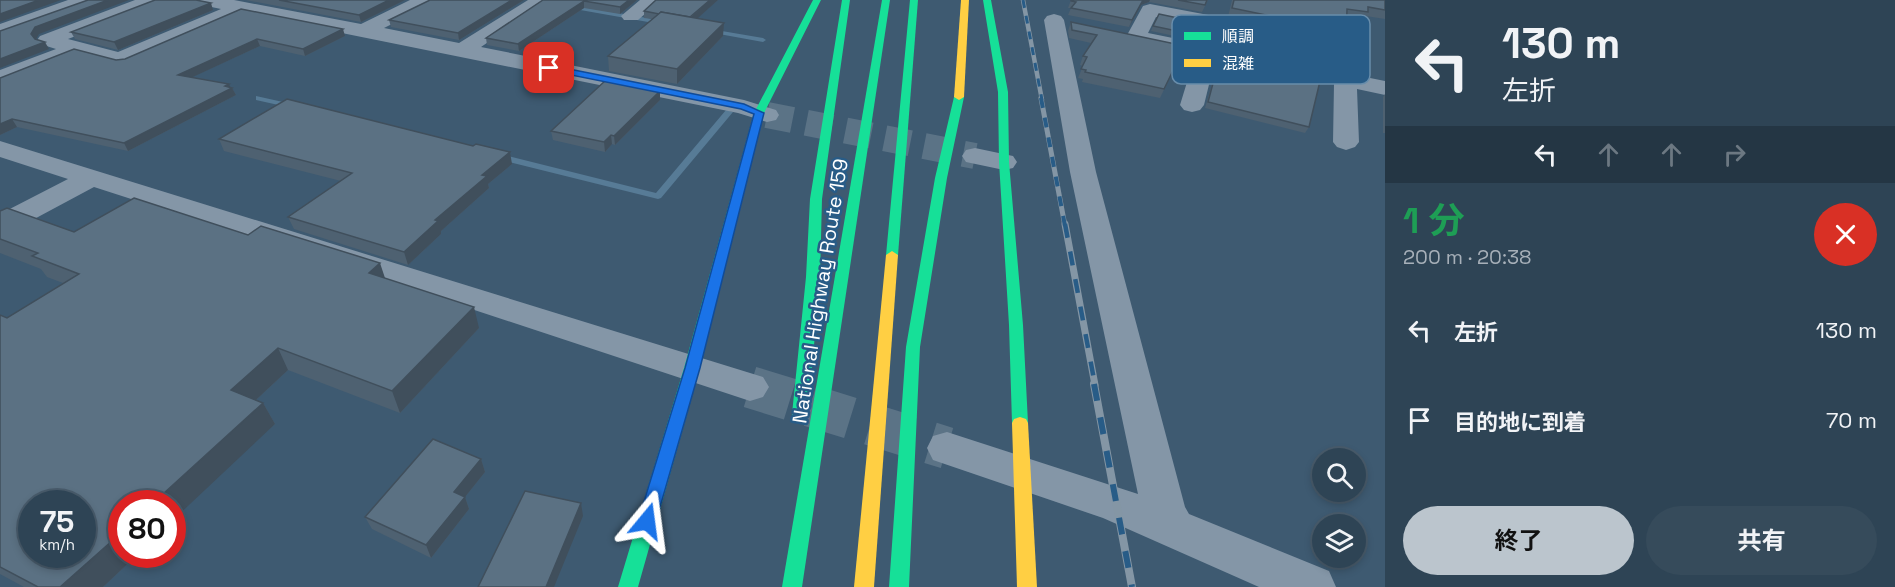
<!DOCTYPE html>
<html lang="ja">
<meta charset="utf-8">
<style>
body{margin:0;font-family:"Space Grotesk","Noto Sans JP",sans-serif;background:#364b5b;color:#f1f3f6;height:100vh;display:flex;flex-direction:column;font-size:22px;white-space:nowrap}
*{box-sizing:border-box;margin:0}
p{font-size:20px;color:#a7b0b9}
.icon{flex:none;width:33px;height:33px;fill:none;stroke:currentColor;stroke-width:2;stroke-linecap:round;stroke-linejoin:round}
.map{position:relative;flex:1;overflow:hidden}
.panel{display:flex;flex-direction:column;background:#2e4455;width:510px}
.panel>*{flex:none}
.hud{background:#2e4455;color:#f1f3f6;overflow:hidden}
.controls{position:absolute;left:1312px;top:448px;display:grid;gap:12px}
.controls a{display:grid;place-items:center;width:54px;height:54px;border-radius:50%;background:#2e4455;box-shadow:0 3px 9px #0003,0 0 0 2px #495c6c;font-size:30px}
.speed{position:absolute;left:18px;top:490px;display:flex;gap:12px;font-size:30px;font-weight:700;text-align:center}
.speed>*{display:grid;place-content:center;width:78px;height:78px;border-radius:50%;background:#2e4455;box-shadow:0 3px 9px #0003,0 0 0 2px #495c6c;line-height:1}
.speed small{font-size:15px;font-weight:400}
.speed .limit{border:9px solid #d22;background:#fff;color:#111}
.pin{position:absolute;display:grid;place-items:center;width:51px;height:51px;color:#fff;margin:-26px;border-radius:12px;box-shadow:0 3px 9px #0006}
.me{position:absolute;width:66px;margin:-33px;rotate:16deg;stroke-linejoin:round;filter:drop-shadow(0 0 4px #0008)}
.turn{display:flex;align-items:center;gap:21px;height:126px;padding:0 18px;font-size:27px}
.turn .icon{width:78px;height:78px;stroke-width:2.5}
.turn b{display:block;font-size:42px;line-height:51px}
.lanes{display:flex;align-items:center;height:57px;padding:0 18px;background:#0003;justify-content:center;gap:30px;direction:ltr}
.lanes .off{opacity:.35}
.round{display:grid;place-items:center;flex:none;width:63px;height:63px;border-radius:32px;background:#364b5b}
.overview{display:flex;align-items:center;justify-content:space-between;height:102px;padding:0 18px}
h1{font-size:36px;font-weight:700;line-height:45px;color:#1e9e55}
.cta{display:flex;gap:12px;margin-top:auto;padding:12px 18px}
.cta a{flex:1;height:69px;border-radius:36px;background:#bbc5cd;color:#111;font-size:24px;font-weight:700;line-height:69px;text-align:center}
.cta a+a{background:#364b5b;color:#f1f3f6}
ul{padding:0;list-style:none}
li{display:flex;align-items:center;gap:18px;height:90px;padding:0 18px}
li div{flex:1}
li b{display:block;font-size:22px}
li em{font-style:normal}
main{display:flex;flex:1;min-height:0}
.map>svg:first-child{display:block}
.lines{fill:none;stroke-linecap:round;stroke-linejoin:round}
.stream{fill:#577b96;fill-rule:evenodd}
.street-tunnel-far1{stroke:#5b7386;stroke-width:26;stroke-dasharray:26 14;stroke-linecap:butt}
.street-tunnel{stroke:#5b7386;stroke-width:42;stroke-dasharray:42 21;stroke-linecap:butt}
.street{fill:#8496a7;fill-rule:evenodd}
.fast{fill:#16e098;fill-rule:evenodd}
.slow{fill:#ffcf43;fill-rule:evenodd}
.rail-far3-casing{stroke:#8496a5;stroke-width:4.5}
.rail-far2-casing{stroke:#8496a5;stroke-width:5}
.rail-far1-casing{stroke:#8496a5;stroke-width:7}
.rail-casing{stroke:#8496a5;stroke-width:8}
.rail-far3{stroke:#285c87;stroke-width:3;stroke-dasharray:8;stroke-linecap:butt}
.rail-far2{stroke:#285c87;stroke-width:4;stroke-dasharray:10;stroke-linecap:butt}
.rail-far1{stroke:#285c87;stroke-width:4.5;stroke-dasharray:14;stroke-linecap:butt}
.rail{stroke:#285c87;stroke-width:6;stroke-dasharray:17;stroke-linecap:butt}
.wall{fill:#4e6171}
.shaded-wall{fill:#404f5c}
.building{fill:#5b7183;stroke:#404f5c;stroke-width:1.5;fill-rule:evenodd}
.route{fill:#1a73e8;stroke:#114b97;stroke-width:1.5}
.labels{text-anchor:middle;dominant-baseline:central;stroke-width:5;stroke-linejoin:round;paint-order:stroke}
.street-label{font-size:20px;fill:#fff;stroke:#285c87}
.key{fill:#285c87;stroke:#688dab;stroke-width:1.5}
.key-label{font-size:16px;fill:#fff}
</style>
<main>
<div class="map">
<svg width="1385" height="587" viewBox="0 0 1385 587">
<rect width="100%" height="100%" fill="#3e5a71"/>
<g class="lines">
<g class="stream">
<path d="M571,5L665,21L668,23L665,25L569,8L568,7Z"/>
<path d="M710,29L763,38L766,40L763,42L708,32V30Z"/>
<path d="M256,96L292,104L296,106L292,108L256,100Z"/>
<path d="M726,110L733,112L661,198L658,199L497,159L496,157L500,154L656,193Z"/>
</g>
<path class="street-tunnel-far1" d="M767,115L975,156"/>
<path class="street-tunnel" d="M750,387L947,448"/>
<g class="street">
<path d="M68,0H94L92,4L0,37V24Z"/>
<path d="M135,0H161L159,4L68,39L118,52L221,9L197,4L195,0H234L361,24L410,0H434L432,4L384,28L459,43L528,0H550L481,47L744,100L776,110L779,115L776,120L767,122L738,113L243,13L128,64L120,65L78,54L0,85V70L56,49L40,44L37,40L40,36Z"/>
<path d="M640,0H661L638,20H624L621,16Z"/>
<path d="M1150,4L1272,27L1279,29L1282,33L1279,37L1272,39L1156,17L1148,33L1385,81V95L1357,89L1359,142L1355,147L1346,150L1337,147L1333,142L1334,84L1215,60L1204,105L1200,110L1192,112L1184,110L1180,105L1195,56L1129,41L1126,37L1143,6Z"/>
<path d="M1054,14L1061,16L1064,20L1096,172L1185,507L1189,514L1329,571L1336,587H1259L1103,518L933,460L927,448L933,436L947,432L1138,494L1070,172L1044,20L1047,16Z"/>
<path d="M0,141L763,377L769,387L763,397L750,401L438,298L94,187L10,232L0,235V214L68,179L0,157Z"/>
<path d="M975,148L1013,156L1017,162L1013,168L1004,170L966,162L962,156L966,150Z"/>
</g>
<g class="fast">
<path d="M813,0H821L764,113L700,368L638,587H618L684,368L754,113Z"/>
<path d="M842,0H850L822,199L820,277L808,414L806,418L800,420L794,418L792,414L806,277L810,199Z"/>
<path d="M882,0H890L802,587H782Z"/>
<path d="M910,0H918L898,255L892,259L886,255Z"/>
<path d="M983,0H991L1008,92L1009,162L1023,325L1028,423L1026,427L1020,429L1014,427L1012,423L1009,325L999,162L998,92Z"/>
<path d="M959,94L964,97L947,178L920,347L909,587H889L906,347L935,178L954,97Z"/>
</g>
<g class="slow">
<path d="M961,0H969L964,97L959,100L954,97Z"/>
<path d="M892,251L898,255L874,587H854L886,255Z"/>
<path d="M1020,417L1026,419L1028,423L1037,587H1017L1012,423L1014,419Z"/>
</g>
<defs>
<path id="rail-far3" d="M1023,0L1042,100"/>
<path id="rail-far2" d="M1041,98L1065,226"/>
<path id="rail-far1" d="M1065,224L1095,385"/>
<path id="rail" d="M1094,384L1132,587"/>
</defs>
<use href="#rail-far3" class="rail-far3-casing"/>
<use href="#rail-far2" class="rail-far2-casing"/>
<use href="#rail-far1" class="rail-far1-casing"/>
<use href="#rail" class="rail-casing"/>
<use href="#rail-far3" class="rail-far3"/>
<use href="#rail-far2" class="rail-far2"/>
<use href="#rail-far1" class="rail-far1"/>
<use href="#rail" class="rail"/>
</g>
<g class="wall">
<path d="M246,0H405L361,22Z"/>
<path d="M524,0L459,40L391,27L389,20Z"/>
<path d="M543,0H637L620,14L584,8L519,51L487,45L486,38Z"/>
<path d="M718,0L697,18L723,36L677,84L609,71L608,56L652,19L644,18V11Z"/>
<path d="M1071,0H1208L1202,12L1149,2L1141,5L1129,27L1068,15L1071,8H1068Z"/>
<path d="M1232,0H1385V19L1366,16L1363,21L1347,18L1346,44L1349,61L1343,70L1221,45L1224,33L1228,24L1277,33L1284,32L1281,28L1228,17Z"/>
<path d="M241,9L345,36L305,56L260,46L192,77L232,88L236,95L128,151L17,127L0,135V78L125,59Z"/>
<path d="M213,10L118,50L75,39L71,32Z"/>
<path d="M1071,22L1181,54L1160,98L1082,82L1083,79L1078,78L1083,66L1080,65L1083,56L1091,43L1069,38L1068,31Z"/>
<path d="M1197,22L1189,39L1151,31L1153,26Z"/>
<path d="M1220,57L1309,127L1305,133L1205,108L1218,63Z"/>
<path d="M1385,94V133H1383V97Z"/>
<path d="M660,100L615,145L612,144L605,152L553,140L551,131Z"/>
<path d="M219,139L512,164L488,184L489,188L441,231V234L408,265L294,229L288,217L341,181L224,151Z"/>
<path d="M0,211L74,232L385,279L479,328L400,413L288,370L256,400L263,403L275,424L122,555H137L103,587H24L0,574V315L7,318L63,283L47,277L41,269L0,253Z"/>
<path d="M481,459L485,472L465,497L469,509L431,558L372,529L365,517Z"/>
</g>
<g class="shaded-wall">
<path d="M39,0H61L0,22V14Z"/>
<path d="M108,0H129L39,34L35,41L31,34L35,27Z"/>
<path d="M389,0H405L361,22L359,15Z"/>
<path d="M512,0H524L459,40L458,33Z"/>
<path d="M629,0H637L620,14V7Z"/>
<path d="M710,0H718L689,26V19Z"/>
<path d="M1143,0H1150L1149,2L1141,5L1129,27L1132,20Z"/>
<path d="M584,1V8L519,51L518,44Z"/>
<path d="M211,3L213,10L118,50L114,42Z"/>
<path d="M724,23L723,36L677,84V69Z"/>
<path d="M343,29L345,36L305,56L303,49Z"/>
<path d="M257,39L260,46L182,82L178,75Z"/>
<path d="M45,42L49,49L0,68V59Z"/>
<path d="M229,84L231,89L232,88L236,95L128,151L124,143Z"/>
<path d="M660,91V100L615,145L614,136Z"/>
<path d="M12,119L17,127L0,135V124Z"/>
<path d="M611,135L612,144L605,152L604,142Z"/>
<path d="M510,152L512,164L488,184L489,188L441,231V234L408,265L404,252L435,220L482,175Z"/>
<path d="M380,263L387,284L369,273Z"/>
<path d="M474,307L479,328L400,413L392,391Z"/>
<path d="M278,348L288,370L243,412L231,390Z"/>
<path d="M263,403L275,424L172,521V504H152Z"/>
<path d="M481,459L485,472L465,497L469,509L431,558L426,545L454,492Z"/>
<path d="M581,503L583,516L554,587H546Z"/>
<path d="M122,532V555H137L103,587H60Z"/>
</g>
<g class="building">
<path d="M0,0H39L0,14Z"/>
<path d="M88,0H108L35,27L31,34L35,39L45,42L0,59V31Z"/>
<path d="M155,0H196L211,3L114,42L71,32Z"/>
<path d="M279,0H389L359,15Z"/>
<path d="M430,0H512L458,33L389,20Z"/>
<path d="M543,0H629L620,7L584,1L518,44L486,38Z"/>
<path d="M656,0H710L690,17L661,12L659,14L644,11Z"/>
<path d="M1071,0H1143L1132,20L1071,8L1076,2L1071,1Z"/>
<path d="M1178,0H1207L1205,5Z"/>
<path d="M1234,0H1385V10L1368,7V12L1347,9L1346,44L1349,61L1225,37L1228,24L1277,33L1285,31L1290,25L1285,19L1232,8Z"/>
<path d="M241,9L343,29L303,49L257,39L178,75L229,84L225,86L232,88L124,143L12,119L0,124V78L74,49L116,60L125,59Z"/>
<path d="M661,12L724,23L677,69L608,56Z"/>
<path d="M1159,14L1197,22L1191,34L1153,26Z"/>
<path d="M1071,22L1185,46L1164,89L1085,72L1086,70L1081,69L1087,57L1083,56L1097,35L1072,30Z"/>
<path d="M1220,57L1321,77L1309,127L1208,102Z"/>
<path d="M606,80L660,91L614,136L611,135L604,142L551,131Z"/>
<path d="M287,99L473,146L476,144L510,152L482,175L487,176L435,220L438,221L404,252L288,217L352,173L219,139Z"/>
<path d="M134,198L248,235L261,226L380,263L369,273L474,307L392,391L278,348L231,390L263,403L152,504H122V532L60,587H38L0,567V315L7,318L79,274L32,256L38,253L0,239V211L7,208L74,232ZM32,504H82V555H32Z"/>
<path d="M433,439L481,459L454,492L465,497L426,545L365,517Z"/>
<path d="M525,491L581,503L546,587H478Z"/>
</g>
<path class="route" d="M549,65L744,104L764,113L700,368L656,521L654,527L647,529L641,527L638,521L685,368L754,114L741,109L546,70V66Z"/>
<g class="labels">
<g class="street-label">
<text transform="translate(820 291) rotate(-81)">National Highway Route 159</text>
</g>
</g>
<rect x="1172" y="15" width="198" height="69" rx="9" class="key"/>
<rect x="1184" y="32" width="27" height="8" fill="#16e098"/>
<rect x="1184" y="59" width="27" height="8" fill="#ffcf43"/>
<g class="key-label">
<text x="1222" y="42">順調</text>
<text x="1222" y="69">混雑</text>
</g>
</svg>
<div class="controls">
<a><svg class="icon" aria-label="search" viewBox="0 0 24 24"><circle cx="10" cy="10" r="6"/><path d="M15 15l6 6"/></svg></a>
<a><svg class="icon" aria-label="layers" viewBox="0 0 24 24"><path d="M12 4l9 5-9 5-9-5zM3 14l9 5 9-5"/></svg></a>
</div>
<div class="speed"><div>75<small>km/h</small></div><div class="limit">80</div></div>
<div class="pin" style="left:549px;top:68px;background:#d93025"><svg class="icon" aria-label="arrive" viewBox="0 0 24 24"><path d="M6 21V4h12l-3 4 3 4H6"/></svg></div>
<svg class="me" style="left:647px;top:521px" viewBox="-20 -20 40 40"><path d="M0-17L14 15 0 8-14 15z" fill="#1a73e8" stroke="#fff" stroke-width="4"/></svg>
</div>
<section class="panel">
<div class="hud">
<div class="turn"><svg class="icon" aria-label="left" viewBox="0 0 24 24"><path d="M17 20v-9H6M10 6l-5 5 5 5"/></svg><div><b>130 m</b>左折</div></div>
<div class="lanes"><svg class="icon" aria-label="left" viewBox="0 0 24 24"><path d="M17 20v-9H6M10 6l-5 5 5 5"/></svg><svg class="icon off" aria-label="ahead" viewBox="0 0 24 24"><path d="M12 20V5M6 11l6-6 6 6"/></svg><svg class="icon off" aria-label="ahead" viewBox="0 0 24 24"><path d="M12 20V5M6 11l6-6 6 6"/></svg><svg class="icon off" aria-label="right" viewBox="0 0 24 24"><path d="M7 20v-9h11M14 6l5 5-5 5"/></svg></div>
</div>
<div class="overview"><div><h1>1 分</h1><p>200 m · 20:38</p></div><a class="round" style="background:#d93025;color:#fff"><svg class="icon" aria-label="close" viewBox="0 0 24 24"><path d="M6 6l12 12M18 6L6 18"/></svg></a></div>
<ul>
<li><svg class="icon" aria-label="left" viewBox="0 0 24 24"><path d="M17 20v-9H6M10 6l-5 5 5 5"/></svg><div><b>左折</b></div><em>130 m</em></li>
<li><svg class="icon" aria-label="arrive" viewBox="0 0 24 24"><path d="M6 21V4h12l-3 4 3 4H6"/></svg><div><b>目的地に到着</b></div><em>70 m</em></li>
</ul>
<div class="cta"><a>終了</a><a>共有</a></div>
</section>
</main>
